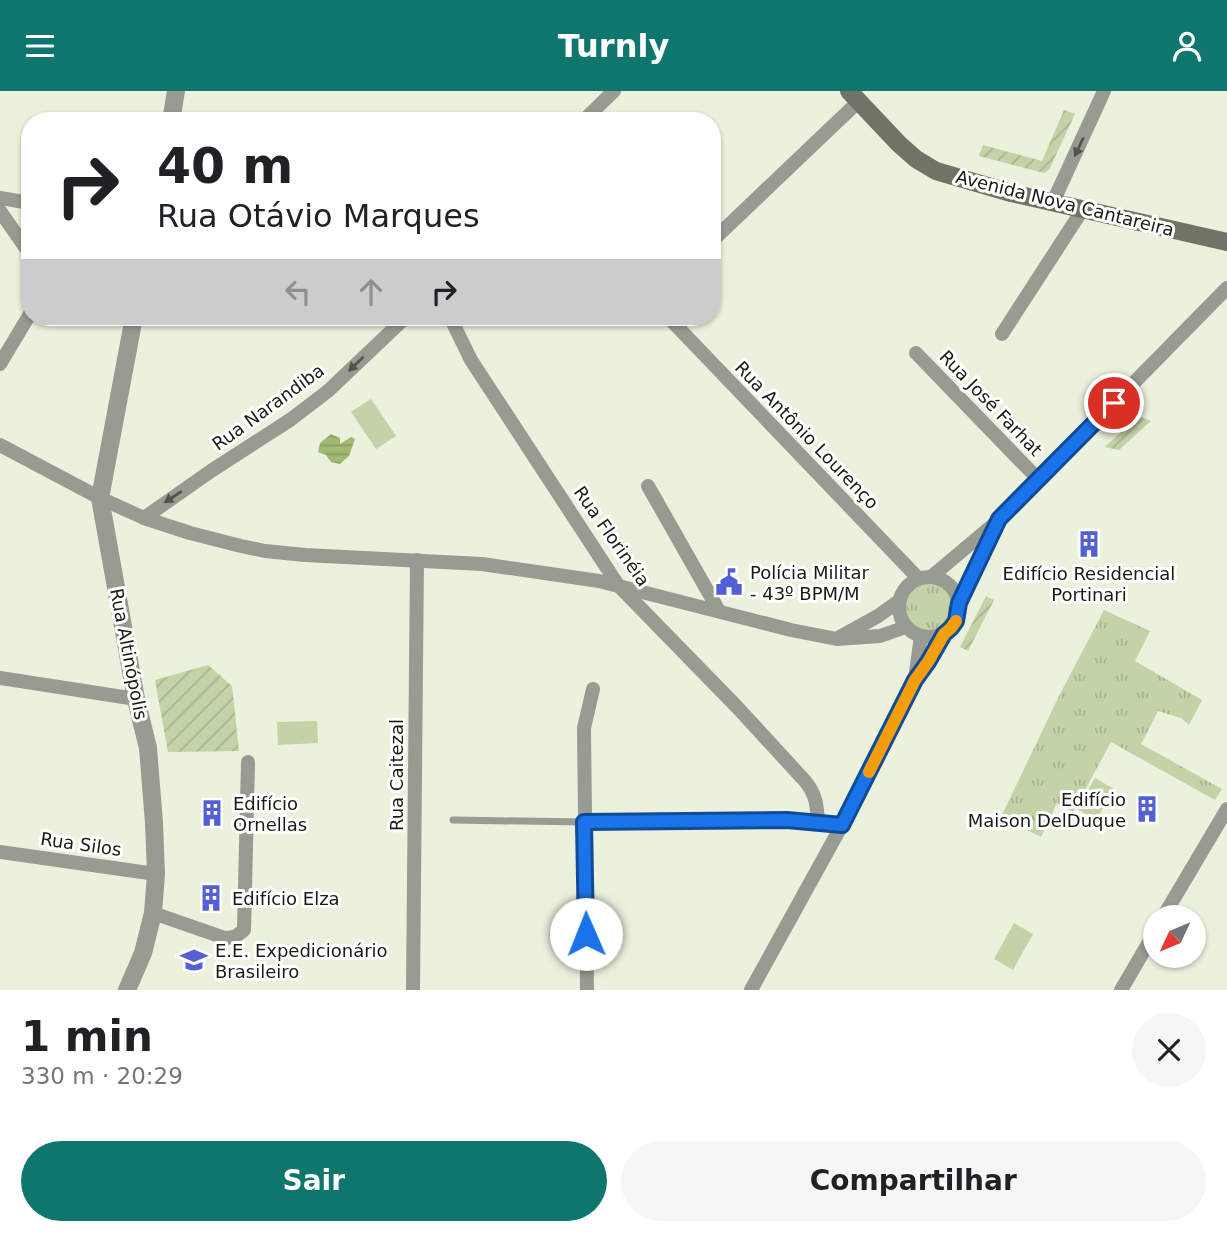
<!DOCTYPE html>
<html lang="pt">
<meta charset="utf-8">
<style>
body{margin:0;font-family:"DejaVu Sans",sans-serif;background:#f6f6f6;color:#202124;height:100vh;display:flex;flex-direction:column;font-size:26px;white-space:nowrap}
*{box-sizing:border-box;margin:0}
p{font-size:23px;color:#757577}
.icon{flex:none;width:38px;height:38px;fill:none;stroke:currentColor;stroke-width:2;stroke-linecap:round;stroke-linejoin:round}
.map{position:relative;height:899px;overflow:hidden}
.panel{display:flex;flex-direction:column;background:#fff;flex:1}
.panel>*{flex:none}
.hud{position:absolute;left:21px;top:21px;width:700px;height:214px;border-radius:28px;box-shadow:0 2px 5px #0004;background:#fff;color:#202124;overflow:hidden}
.needle{width:46px;rotate:226deg}
.fabs{position:absolute;left:1143px;top:814px;display:grid;gap:14px}
.fabs a{display:grid;place-items:center;width:63px;height:63px;border-radius:50%;background:#fff;box-shadow:0 2px 5px #0004;font-size:35px}
.pin{position:absolute;display:grid;place-items:center;width:60px;height:60px;color:#fff;margin:-30px;border:4px solid #fff;border-radius:50%;box-shadow:0 2px 7px #0007}
.me{position:absolute;width:77px;margin:-38px;rotate:359deg;stroke-linejoin:round;filter:drop-shadow(0 0 5px #0008)}
.turn{display:flex;align-items:center;gap:24px;height:147px;padding:0 21px;font-size:32px}
.turn .icon{width:91px;height:91px;stroke-width:2.5}
.turn b{display:block;font-size:49px;line-height:60px}
.lanes{display:flex;align-items:center;height:66px;padding:0 21px;background:#0003;justify-content:center;gap:35px;direction:ltr}
.lanes .off{opacity:.35}
.round{display:grid;place-items:center;flex:none;width:74px;height:74px;border-radius:37px;background:#f6f6f6}
.headline{display:flex;align-items:center;justify-content:space-between;height:119px;padding:0 21px}
h1{font-size:42px;font-weight:700;line-height:52px}
.primary-button{display:flex;gap:14px;margin-top:auto;padding:14px 21px}
.primary-button a{flex:1;height:80px;border-radius:42px;background:#0f766e;color:#fff;font-size:28px;font-weight:700;line-height:80px;text-align:center}
.primary-button a+a{background:#f6f6f6;color:#202124}
header{display:flex;justify-content:space-between;align-items:center;height:91px;padding:0 21px;background:#0f766e;color:#fff;font-size:32px;font-weight:700}
.map>svg:first-child{display:block}
.grass{fill:url(#grass-tufts)}
.garden{fill:url(#garden-furrows)}
.pitch{fill:#c3d2a7}
.water{fill:url(#water-rules)}
.lines{fill:none;stroke-linecap:round;stroke-linejoin:round}
.service{stroke:#989b92;stroke-width:7}
.minor{stroke:#989b92;stroke-width:14}
.tertiary{stroke:#989b92;stroke-width:18}
.secondary{stroke:#6f7467;stroke-width:18}
.oneway{fill:#52554d}
.route-casing{stroke:#114b97;stroke-width:18}
.route{stroke:#1a73e8;stroke-width:12}
.slow{stroke:#f59e0b;stroke-width:12}
.labels{text-anchor:middle;dominant-baseline:central;stroke-width:6;stroke-linejoin:round;paint-order:stroke}
.street-label{font-size:18px;fill:#191c14;stroke:#fff}
.poi-label{font-size:18px;fill:#191c14;stroke:#fff;text-anchor:start}
</style>
<header><svg class="icon" aria-label="menu" viewBox="0 0 24 24"><path d="M4 6h16M4 12h16M4 18h16"/></svg>Turnly<svg class="icon" aria-label="person" viewBox="0 0 24 24"><circle cx="12" cy="8" r="4"/><path d="M4 21q1-7 8-7t8 7"/></svg></header>
<div class="map">
<svg width="1227" height="899" viewBox="0 0 1227 899">
<defs>
<pattern id="grass-tufts" width="24" height="20" patternUnits="userSpaceOnUse" patternTransform="scale(1.75)"><rect width="24" height="20" fill="#c3d2a7"/><path d="M3 7l-1-3M5 7V3M7 7l1-3M15 17l-1-3M17 17v-4M19 17l1-3" fill="none" stroke="#a7b48f"/></pattern>
<pattern id="garden-furrows" width="10" height="10" patternUnits="userSpaceOnUse" patternTransform="scale(1.75)"><rect width="10" height="10" fill="#c3d2a7"/><path d="M-1 1l2-2M0 10L10 0M9 11l2-2" fill="none" stroke="#a7b48f"/></pattern>
<pattern id="water-rules" width="6" height="5" patternUnits="userSpaceOnUse" patternTransform="scale(1.75)"><rect width="6" height="5" fill="#a1b971"/><path d="M0 2.5h6" fill="none" stroke="#8a9e61"/></pattern>
</defs>
<rect width="100%" height="100%" fill="#eaf1dc"/>
<g class="grass">
<circle cx="929" cy="516" r="24"/>
<path d="M1104,519L1150,540L1135,570L1202,609L1189,634L1181,627L1158,620L1141,653L1222,698L1215,709L1111,651L1073,721L1057,712L1041,746L1001,726L1059,605Z"/>
</g>
<g class="garden">
<path d="M1064,19L1075,23L1049,79L1044,82L979,65L983,54L1042,70Z"/>
<path d="M1138,325L1151,330L1119,359L1105,356Z"/>
<path d="M986,505L994,509L968,560L960,556Z"/>
<path d="M208,574L232,595L239,660L168,661L155,589Z"/>
</g>
<g class="pitch">
<path d="M371,308L396,345L376,358L351,321Z"/>
<path d="M317,630L318,652L278,654L277,631Z"/>
<path d="M1095,687L1114,698L1096,729L1077,718Z"/>
<path d="M1014,832L1033,843L1013,879L994,868Z"/>
</g>
<path class="water" d="M331,343L340,347V353L351,346L355,348L349,365L340,373L331,371L326,364L318,361L320,352Z"/>
<g class="lines">
<path class="service" d="M453,729L583,731"/>
<g class="minor">
<path d="M583,30L614,0"/>
<path d="M0,107L30,112"/>
<path d="M1053,111L1104,0"/>
<path d="M0,120L30,163"/>
<path d="M712,150L859,10"/>
<path d="M450,226L471,269L618,494L737,616L805,690C816,703 817,715 818,730"/>
<path d="M668,226L918,487"/>
<path d="M1002,243L1083,118"/>
<path d="M916,262L1039,389"/>
<path d="M0,273L30,223"/>
<path d="M0,354L100,407L144,427L190,442L241,455L265,460L305,464L482,473L599,490L791,539L837,548L880,545L906,536"/>
<path d="M648,395L719,520"/>
<path d="M144,427L211,380L290,329L328,300L406,226"/>
<circle cx="929" cy="516" r="30"/>
<path d="M931,486L1000,428L1227,197"/>
<path d="M959,512L997,433"/>
<path d="M840,546L878,525L899,510"/>
<path d="M0,587L136,608"/>
<path d="M915,588L921,545"/>
<path d="M584,731L787,729L842,734"/>
<path d="M0,761L156,783"/>
<path d="M153,822L225,847L235,846L244,839L248,671"/>
<path d="M1163,826L1227,718"/>
<path d="M413,899L417,469"/>
<path d="M587,899L584,637L593,598"/>
<path d="M751,899L842,734L915,588L928,571L944,543"/>
<path d="M1121,899L1155,841"/>
</g>
<g class="tertiary">
<path d="M171,30L176,0"/>
<path d="M127,899L143,862L153,822L156,783L154,732L148,657L136,608L100,407L134,226"/>
</g>
<path class="secondary" d="M849,0L899,53L916,68L936,80L1011,102L1227,151"/>
</g>
<defs><path id="oneway-solid" d="M-6-.8H1V-3.2L6.5 0L1 3.2V.8H-6Z" transform="scale(1.75)"/></defs>
<g class="oneway">
<use href="#oneway-solid" transform="translate(1079 56) rotate(115)"/>
<use href="#oneway-solid" transform="translate(356 273) rotate(136)"/>
<use href="#oneway-solid" transform="translate(173 406) rotate(146)"/>
</g>
<g class="lines">
<defs>
<path id="route" d="M586,843L584,731L787,729L842,734L915,589L928,571L944,543L951,537L956,530L959,512L999,428L1114,312"/>
</defs>
<use href="#route" class="route-casing"/>
<use href="#route" class="route"/>
<path class="slow" d="M869,681L915,589L928,571L944,543L951,537L956,530"/>
</g>
<defs>
<symbol id="building-bare" viewBox="-9 -9 18 18"><path d="M-4-6H4V6H1V3H-1V6H-4ZM-2.5-4.3h1.7v1.8h-1.7ZM.8-4.3h1.7v1.8H.8ZM-2.5-1h1.7V.8h-1.7ZM.8-1h1.7V.8H.8Z" fill="#525fd5" stroke="#fff" stroke-width="2.5" paint-order="stroke"/></symbol>
<symbol id="civic-bare" viewBox="-9 -9 18 18"><path d="M-.6-6.5H3V-4.5H.6V-3L4-1V1h2V6H-6V1h2V-1L-.6-3ZM-1.2 2.5V6h2.4V2.5Z" fill="#525fd5" stroke="#fff" stroke-width="2.5" paint-order="stroke"/></symbol>
<symbol id="school-bare" viewBox="-9 -9 18 18"><path d="M0-5L7-2L0 1L-7-2ZM-4 1L0 2.5L4 1V4Q0 6-4 4Z" fill="#525fd5" stroke="#fff" stroke-width="2.5" paint-order="stroke"/></symbol>
</defs>
<g fill-rule="evenodd">
<use href="#building-bare" x="1070" y="434" width="38" height="38"/>
<use href="#civic-bare" x="710" y="472" width="38" height="38"/>
<use href="#building-bare" x="1128" y="699" width="38" height="38"/>
<use href="#building-bare" x="193" y="703" width="38" height="38"/>
<use href="#building-bare" x="192" y="788" width="38" height="38"/>
<use href="#school-bare" x="175" y="850" width="38" height="38"/>
</g>
<g class="labels">
<g class="street-label">
<text transform="translate(1065 112) rotate(14)">Avenida Nova Cantareira</text>
<text transform="translate(991 312) rotate(46)">Rua José Farhat</text>
<text transform="translate(268 316) rotate(-36)">Rua Narandiba</text>
<text transform="translate(807 344) rotate(46)">Rua Antônio Lourenço</text>
<text transform="translate(612 445) rotate(55)">Rua Florinéia</text>
<text transform="translate(129 563) rotate(79)">Rua Altinópolis</text>
<text transform="translate(396 684) rotate(-90)">Rua Caitezal</text>
<text transform="translate(81 753) rotate(8)">Rua Silos</text>
</g>
<g class="poi-label">
<text x="750" y="481">Polícia Militar<tspan x="750" dy="21">- 43º BPM/M</tspan></text>
<text x="1089" y="482" text-anchor="middle">Edifício Residencial<tspan x="1089" dy="21">Portinari</tspan></text>
<text x="1126" y="708" text-anchor="end">Edifício<tspan x="1126" dy="21">Maison DelDuque</tspan></text>
<text x="233" y="712">Edifício<tspan x="233" dy="21">Ornellas</tspan></text>
<text x="232" y="807">Edifício Elza</text>
<text x="215" y="859">E.E. Expedicionário<tspan x="215" dy="21">Brasileiro</tspan></text>
</g>
</g>
</svg>
<div class="fabs">
<a><svg class="needle" viewBox="-14 -14 28 28"><path d="M0-13l5 13h-10z" fill="#e53935"/><path d="M0 13l5-13h-10z" fill="#757577"/></svg></a>
</div>
<div class="pin" style="left:1114px;top:312px;background:#d93025"><svg class="icon" aria-label="arrive" viewBox="0 0 24 24"><path d="M6 21V4h12l-3 4 3 4H6"/></svg></div>
<svg class="me" style="left:586px;top:843px" viewBox="-20 -20 40 40"><circle r="19" fill="#fff"/><path d="M0-13L10 11 0 6-10 11z" fill="#1a73e8"/></svg>
<div class="hud">
<div class="turn"><svg class="icon" aria-label="right" viewBox="0 0 24 24"><path d="M7 20v-9h11M14 6l5 5-5 5"/></svg><div><b>40 m</b>Rua Otávio Marques</div></div>
<div class="lanes"><svg class="icon off" aria-label="left" viewBox="0 0 24 24"><path d="M17 20v-9H6M10 6l-5 5 5 5"/></svg><svg class="icon off" aria-label="ahead" viewBox="0 0 24 24"><path d="M12 20V5M6 11l6-6 6 6"/></svg><svg class="icon" aria-label="right" viewBox="0 0 24 24"><path d="M7 20v-9h11M14 6l5 5-5 5"/></svg></div>
</div>
</div>
<section class="panel">
<div class="headline"><div><h1>1 min</h1><p>330 m · 20:29</p></div><a class="round"><svg class="icon" aria-label="close" viewBox="0 0 24 24"><path d="M6 6l12 12M18 6L6 18"/></svg></a></div>
<div class="primary-button"><a>Sair</a><a>Compartilhar</a></div>
</section>
